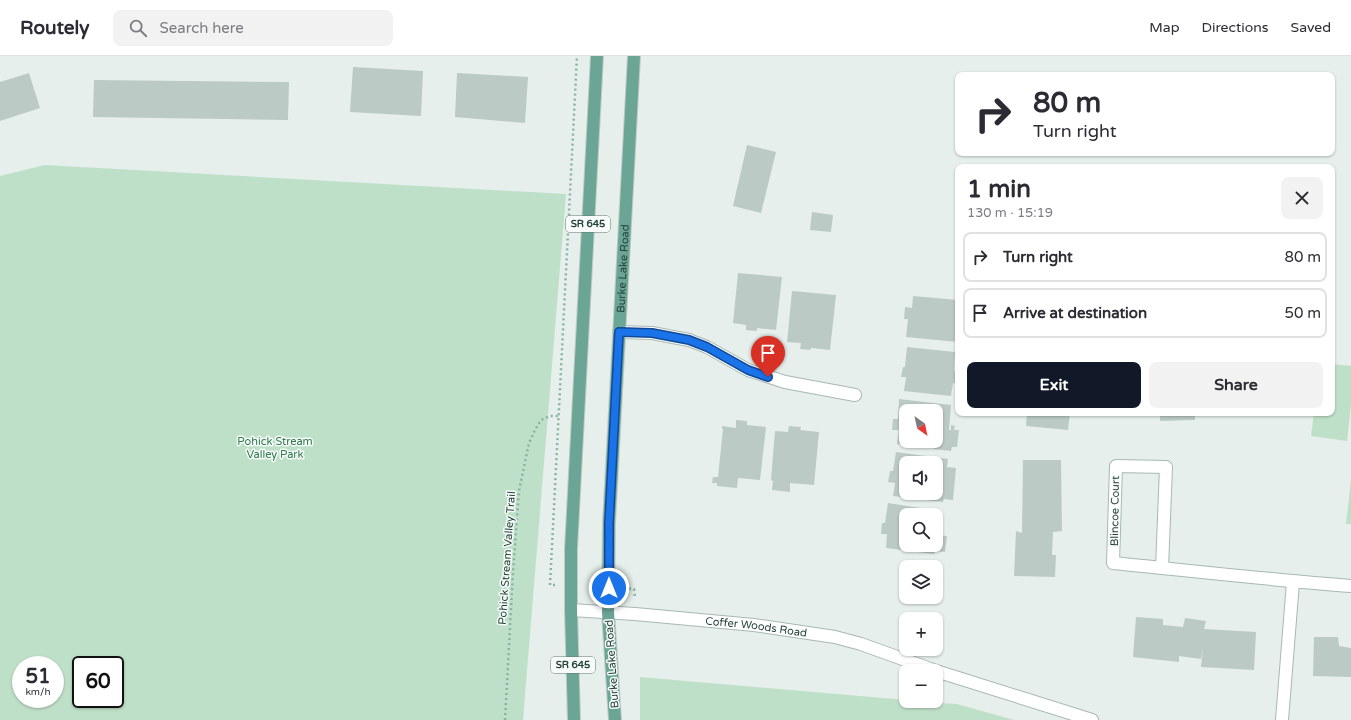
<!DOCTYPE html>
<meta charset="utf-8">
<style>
body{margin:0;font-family:"Varela Round",sans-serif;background:#f2f2f3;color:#2b2b33;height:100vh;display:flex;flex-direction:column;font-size:15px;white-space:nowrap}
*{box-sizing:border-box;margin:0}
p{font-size:13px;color:#7c7c81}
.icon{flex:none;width:22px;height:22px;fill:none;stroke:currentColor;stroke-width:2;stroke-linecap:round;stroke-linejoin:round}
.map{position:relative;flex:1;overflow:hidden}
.panel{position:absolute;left:955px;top:108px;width:380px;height:252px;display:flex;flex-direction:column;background:#fff;border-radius:8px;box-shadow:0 1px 3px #0004}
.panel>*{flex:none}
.top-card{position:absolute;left:955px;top:16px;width:380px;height:84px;border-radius:8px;box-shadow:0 1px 3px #0004;background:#fff;color:#2b2b33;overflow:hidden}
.needle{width:26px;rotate:147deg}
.tools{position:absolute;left:899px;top:348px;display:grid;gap:8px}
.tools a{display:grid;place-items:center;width:44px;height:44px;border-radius:8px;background:#fff;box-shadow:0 1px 3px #0004;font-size:20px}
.speed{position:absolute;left:12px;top:600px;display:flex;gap:8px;font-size:20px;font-weight:700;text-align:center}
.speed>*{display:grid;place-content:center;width:52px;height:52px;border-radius:50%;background:#fff;box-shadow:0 1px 3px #0004;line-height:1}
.speed small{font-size:10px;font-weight:400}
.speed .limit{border:2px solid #111;border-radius:6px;background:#fff;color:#111}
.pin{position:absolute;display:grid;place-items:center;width:34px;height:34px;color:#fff;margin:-41px -17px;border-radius:50% 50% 50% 0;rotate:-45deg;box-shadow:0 0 4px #0007}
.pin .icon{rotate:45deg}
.me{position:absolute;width:44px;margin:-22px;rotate:0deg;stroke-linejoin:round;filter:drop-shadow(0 0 3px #0008)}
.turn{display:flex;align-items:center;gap:14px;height:84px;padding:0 12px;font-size:18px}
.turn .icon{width:52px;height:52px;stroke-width:2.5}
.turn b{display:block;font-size:28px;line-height:34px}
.round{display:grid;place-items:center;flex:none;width:42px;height:42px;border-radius:8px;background:#f2f2f3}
.headline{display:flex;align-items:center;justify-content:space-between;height:68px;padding:0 12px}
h1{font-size:24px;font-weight:700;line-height:30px}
.action{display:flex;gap:8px;margin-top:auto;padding:8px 12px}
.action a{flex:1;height:46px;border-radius:8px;background:#111827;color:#fff;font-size:16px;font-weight:700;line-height:46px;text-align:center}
.action a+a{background:#f2f2f3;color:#2b2b33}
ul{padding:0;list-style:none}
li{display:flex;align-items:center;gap:12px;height:50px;margin:0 8px 6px;padding:0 4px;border:2px solid #e1e1e2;border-radius:8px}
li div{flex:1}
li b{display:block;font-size:15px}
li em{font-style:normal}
header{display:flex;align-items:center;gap:24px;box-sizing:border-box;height:56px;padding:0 20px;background:#fff;border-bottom:1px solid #e1e1e2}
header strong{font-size:19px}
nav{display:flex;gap:22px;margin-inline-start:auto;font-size:14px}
.search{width:280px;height:36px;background:#f2f2f3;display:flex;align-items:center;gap:10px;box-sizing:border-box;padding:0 14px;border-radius:8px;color:#7c7c81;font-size:15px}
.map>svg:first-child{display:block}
.green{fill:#bfe0c8;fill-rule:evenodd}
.building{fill:#bbcac4;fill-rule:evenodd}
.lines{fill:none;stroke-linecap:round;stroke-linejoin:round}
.minor-casing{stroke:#a8b8b2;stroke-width:14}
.major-casing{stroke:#c2cac8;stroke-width:14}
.path{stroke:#86b3a5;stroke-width:2.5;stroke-dasharray:2 3;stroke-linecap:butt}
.minor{stroke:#fff;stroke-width:12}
.major{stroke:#6aa596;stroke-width:12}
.route-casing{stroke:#114b97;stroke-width:10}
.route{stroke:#1a73e8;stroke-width:7}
.labels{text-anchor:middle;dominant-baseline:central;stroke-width:3;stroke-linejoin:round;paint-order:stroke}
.shield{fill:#f7fbf9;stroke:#637a73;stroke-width:1}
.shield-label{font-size:10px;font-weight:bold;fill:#24423a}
.street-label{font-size:11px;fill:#24423a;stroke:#f7fbf9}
.park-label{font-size:11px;fill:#2d7a4b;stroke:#f7fbf9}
</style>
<header>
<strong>Routely</strong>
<div class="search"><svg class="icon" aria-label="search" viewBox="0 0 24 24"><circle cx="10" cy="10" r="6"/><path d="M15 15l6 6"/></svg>Search here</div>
<nav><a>Map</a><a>Directions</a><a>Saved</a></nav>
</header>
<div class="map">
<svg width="1351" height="664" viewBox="0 0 1351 664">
<rect width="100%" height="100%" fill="#e6efeb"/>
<g class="green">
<path d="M45,109L566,138L523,664H0V120ZM21,609H55V643H21ZM81,609H115V643H81Z"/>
<path d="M1332,308L1351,310V349L1347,385L1311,380L1314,357H1332Z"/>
<path d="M1351,424V468H1346Z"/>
<path d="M640,621L906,644V645L957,648L1014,664H640Z"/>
</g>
<g class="building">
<path d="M353,11L423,15L421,60L350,56Z"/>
<path d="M29,17L40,52L0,65V26Z"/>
<path d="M457,17L528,21L525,67L455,61Z"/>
<path d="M94,24L289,26L288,64L93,61Z"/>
<path d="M747,89L776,96L761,157L733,150Z"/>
<path d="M812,156L833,159L831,176L810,174Z"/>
<path d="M738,217L782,221L776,274L757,272V275L746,274V269L733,267Z"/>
<path d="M792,235L836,239L830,294L811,292L810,294L800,293L801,287L787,286Z"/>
<path d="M913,240L958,244V286L906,281L908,263H904L905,251L912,252Z"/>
<path d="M907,291L955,296L954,315H958V328L953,327L951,340L904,335L906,321H901L903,311H905Z"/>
<path d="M899,343L951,349L949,374H951V369L955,370L954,374H959L957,391H952L951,395L934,393L935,391L897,388L899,374H892L893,363H898ZM906,355H936V385H906Z"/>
<path d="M1027,357H1070L1068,374L1026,370Z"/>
<path d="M1160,357H1195V364L1160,365Z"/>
<path d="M736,364L747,365V369L766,371L760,424L738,422L737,432L717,430V427H712L713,421H718L723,373H722V370L736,372Z"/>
<path d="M789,370L801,371L800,374L819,376L814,429L790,427V436L772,434L773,425L771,424L775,375L788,376Z"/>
<path d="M896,396L948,403L947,411L956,412L953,444L944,443L943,446L893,440L895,427L888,426L890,415H893ZM906,407H936V437H906Z"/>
<path d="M1023,404H1061L1062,475L1053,476L1052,499H1056L1055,521L1014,520L1016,475L1022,477Z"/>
<path d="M888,447L940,455L937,479L947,480L945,496L935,495L934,498L886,492L887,478H881L882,467H885ZM906,459H936V489H906Z"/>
<path d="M1136,561L1163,563V569L1183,571L1185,562L1206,565L1204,573L1256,576L1254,614L1201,611L1203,590L1201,603L1179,600V606L1133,601Z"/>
<path d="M1314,581H1338L1339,590L1351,592V621L1313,620Z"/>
</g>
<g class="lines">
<defs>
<g id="minor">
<path d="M619,276L652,277L689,284L707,291L748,314L785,326L855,339"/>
<path d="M1162,512L1166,411L1116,410L1113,507C1193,515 1272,524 1351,530"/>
<path id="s1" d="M571,554L635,558L754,569L835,581L861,588L936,615"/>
<path d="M936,615L1092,664"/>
<path d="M1282,664L1293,526"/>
</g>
<g id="major">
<path d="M574,664L571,554V493L597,0"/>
<path id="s2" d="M615,664L608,556L609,467L634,0"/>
</g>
</defs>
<use href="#minor" class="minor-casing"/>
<use href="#major" class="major-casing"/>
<g class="path">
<path d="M555,529H550L577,0"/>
<path d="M624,532L634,533L635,542"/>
<path d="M505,664L513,516L519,435L529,387L535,374L541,364L550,360H559"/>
</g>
<use href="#minor" class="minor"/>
<use href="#major" class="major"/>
</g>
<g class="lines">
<defs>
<path id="route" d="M609,532V467L619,276L652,277L689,284L707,291L748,314L768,321"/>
</defs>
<use href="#route" class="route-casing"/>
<use href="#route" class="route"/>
</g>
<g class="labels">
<g class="shield">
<rect x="566" y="160" width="44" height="16" rx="3"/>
<rect x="551" y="601" width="44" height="16" rx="3"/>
</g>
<g class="shield-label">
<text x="588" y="168">SR 645</text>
<text x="573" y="609">SR 645</text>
</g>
<g class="street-label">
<text stroke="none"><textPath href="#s2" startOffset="452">Burke Lake Road</textPath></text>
<text transform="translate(1115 455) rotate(-89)">Blincoe Court</text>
<text transform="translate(507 502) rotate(-86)">Pohick Stream Valley Trail</text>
<text stroke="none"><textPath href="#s1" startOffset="186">Coffer Woods Road</textPath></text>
<text transform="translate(612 608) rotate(-94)">Burke Lake Road</text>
</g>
<g class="park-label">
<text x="275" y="385">Pohick Stream<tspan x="275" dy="13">Valley Park</tspan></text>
</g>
</g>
</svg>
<div class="tools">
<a><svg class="needle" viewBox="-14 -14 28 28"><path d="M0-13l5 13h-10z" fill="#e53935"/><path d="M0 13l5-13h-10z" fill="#7c7c81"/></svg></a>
<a><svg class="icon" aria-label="sound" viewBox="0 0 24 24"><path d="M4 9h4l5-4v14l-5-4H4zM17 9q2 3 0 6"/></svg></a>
<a><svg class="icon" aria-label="search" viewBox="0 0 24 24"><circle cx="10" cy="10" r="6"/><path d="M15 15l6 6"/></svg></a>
<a><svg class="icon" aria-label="layers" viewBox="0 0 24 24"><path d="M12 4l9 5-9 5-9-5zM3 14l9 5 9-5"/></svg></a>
<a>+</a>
<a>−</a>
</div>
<div class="speed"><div>51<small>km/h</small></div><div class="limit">60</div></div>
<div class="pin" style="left:768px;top:321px;background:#d93025"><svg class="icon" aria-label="arrive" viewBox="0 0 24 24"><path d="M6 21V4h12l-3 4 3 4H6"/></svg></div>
<svg class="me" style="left:609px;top:532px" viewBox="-20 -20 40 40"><circle r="17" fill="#1a73e8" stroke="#fff" stroke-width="3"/><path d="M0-11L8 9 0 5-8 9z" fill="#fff"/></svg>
<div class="top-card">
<div class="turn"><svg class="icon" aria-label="right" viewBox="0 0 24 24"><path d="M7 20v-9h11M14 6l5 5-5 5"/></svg><div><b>80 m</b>Turn right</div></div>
</div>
<section class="panel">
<div class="headline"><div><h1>1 min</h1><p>130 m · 15:19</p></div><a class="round"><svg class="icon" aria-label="close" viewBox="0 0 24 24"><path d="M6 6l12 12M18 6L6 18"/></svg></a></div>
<ul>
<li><svg class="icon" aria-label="right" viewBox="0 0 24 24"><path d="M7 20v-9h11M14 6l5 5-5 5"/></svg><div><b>Turn right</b></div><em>80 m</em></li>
<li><svg class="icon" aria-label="arrive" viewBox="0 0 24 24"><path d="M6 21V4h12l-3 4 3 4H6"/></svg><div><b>Arrive at destination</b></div><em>50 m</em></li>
</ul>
<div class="action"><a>Exit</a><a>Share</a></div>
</section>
</div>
